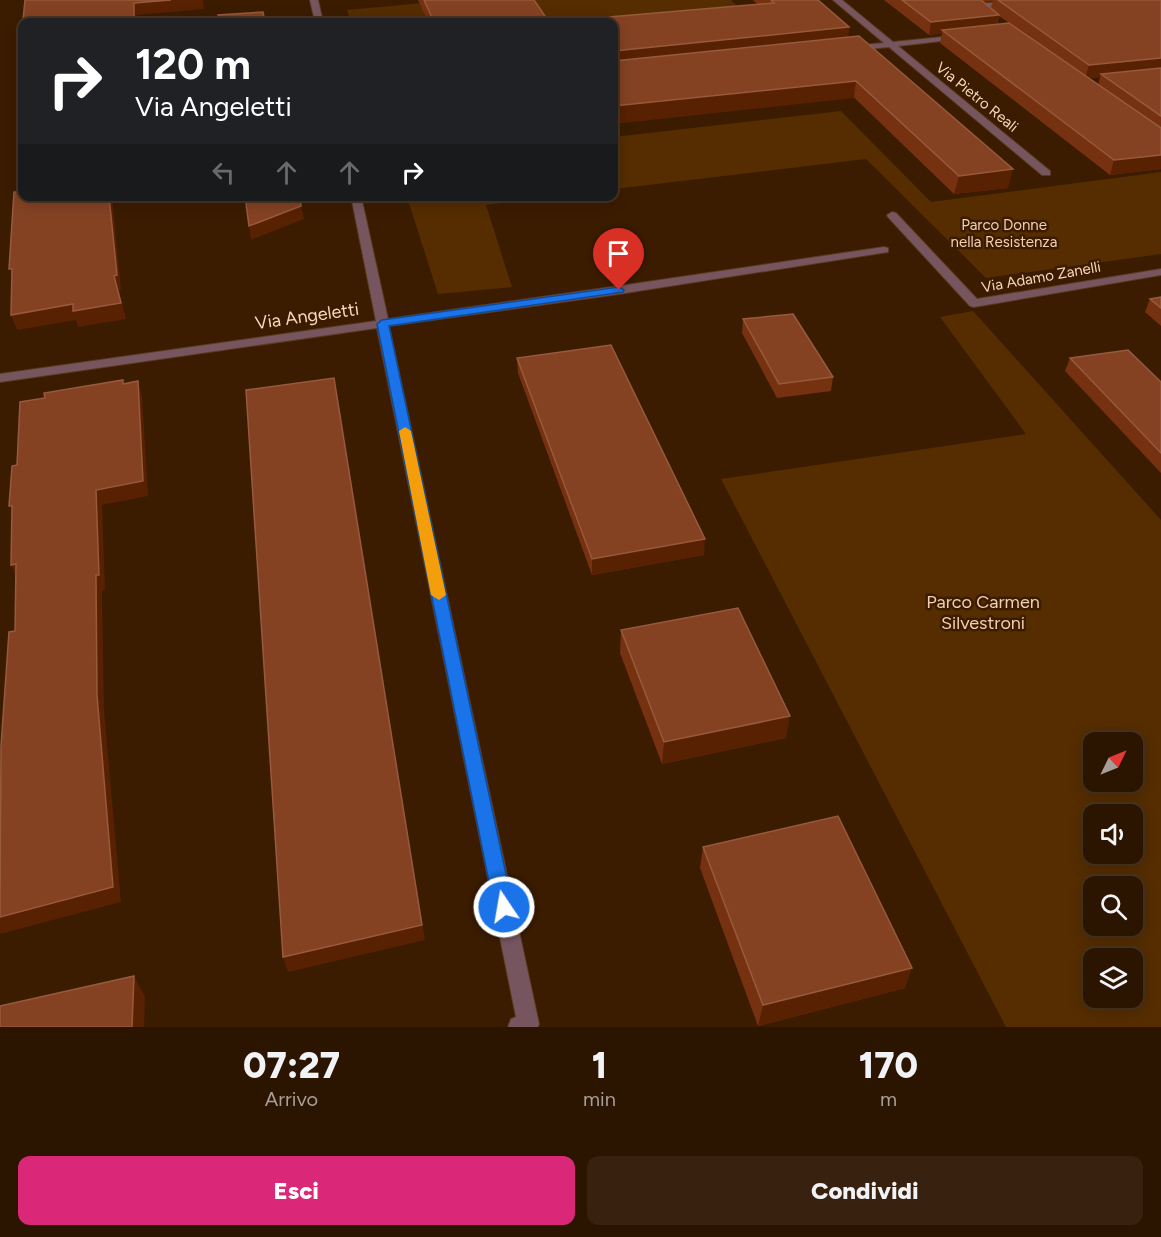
<!DOCTYPE html>
<html lang="it">
<style>
body{margin:0;font-family:Figtree,sans-serif;background:#38220f;color:#f1f3f6;height:100vh;display:flex;flex-direction:column;font-size:22px;white-space:nowrap}
*{box-sizing:border-box;margin:0}
p{font-size:20px;color:#a69f99}
.icon{flex:none;width:33px;height:33px;fill:none;stroke:currentColor;stroke-width:2;stroke-linecap:round;stroke-linejoin:round}
.map{position:relative;height:1027px;overflow:hidden}
.side{display:flex;flex-direction:column;background:#2c1500;flex:1}
.side>*{flex:none}
.banner{position:absolute;left:18px;top:18px;width:600px;height:183px;border-radius:12px;box-shadow:0 3px 15px #0003,0 0 0 2px #483422;background:#202124;color:#fff;overflow:hidden}
.needle{width:39px;rotate:47deg}
.tools{position:absolute;left:1083px;top:732px;display:grid;gap:12px}
.tools a{display:grid;place-items:center;width:60px;height:60px;border-radius:12px;background:#2c1500;box-shadow:0 3px 15px #0003,0 0 0 2px #483422;font-size:30px}
.pin{position:absolute;display:grid;place-items:center;width:51px;height:51px;color:#fff;margin:-62px -26px;border-radius:50% 50% 50% 0;rotate:-45deg;box-shadow:0 0 6px #0007}
.pin .icon{rotate:45deg}
.me{position:absolute;width:66px;margin:-33px;rotate:348deg;stroke-linejoin:round;filter:drop-shadow(0 0 4px #0008)}
.turn{display:flex;align-items:center;gap:21px;height:126px;padding:0 18px;font-size:27px}
.turn .icon{width:78px;height:78px;stroke-width:2.5}
.turn b{display:block;font-size:42px;line-height:51px}
.lanes{display:flex;align-items:center;height:57px;padding:0 18px;background:#0003;justify-content:center;gap:30px;direction:ltr}
.lanes .off{opacity:.35}
.eta{display:flex;justify-content:space-evenly;align-items:center;height:102px;text-align:center}
.eta b{font-size:36px;font-weight:800;line-height:42px}
.cta{display:flex;gap:12px;margin-top:auto;padding:12px 18px}
.cta a{flex:1;height:69px;border-radius:12px;background:#db2777;color:#fff;font-size:24px;font-weight:800;line-height:69px;text-align:center}
.cta a+a{background:#38220f;color:#f1f3f6}
.map>svg:first-child{display:block}
.green{fill:#552d01;fill-rule:evenodd}
.lines{fill:none;stroke-linecap:round;stroke-linejoin:round}
.pedestrian-casing{stroke:#5a3a1e;stroke-width:2}
.minor-casing{stroke:#5a3a1e;stroke-width:2}
.pedestrian{fill:#77555f;fill-rule:evenodd}
.minor{fill:#77555f;fill-rule:evenodd}
.wall{fill:#763111;fill-rule:evenodd}
.shaded-wall{fill:#582102}
.building{fill:#844223;stroke:#975a3b;stroke-width:1.5}
.route{fill:#1a73e8;stroke:#114b97;stroke-width:1.5}
.slow{fill:#f59e0b}
.labels{text-anchor:middle;dominant-baseline:central;stroke-width:5;stroke-linejoin:round;paint-order:stroke}
.far-street-label{font-size:15px;fill:#fad7bc;stroke:#3b1c00}
.far-park-label{font-size:15px;fill:#f3cfb2;stroke:#3b1c00}
.street-label{font-size:18px;fill:#fad7bc;stroke:#3b1c00}
.park-label{font-size:18px;fill:#f3cfb2;stroke:#3b1c00}
</style>
<div class="map">
<svg width="1161" height="1027" viewBox="0 0 1161 1027">
<rect width="100%" height="100%" fill="#3b1c00"/>
<g class="green">
<path d="M457,0H731L741,10L585,22H351L347,10Z"/>
<path d="M841,111L931,202L1161,172V254L986,278L866,159L614,189V137Z"/>
<path d="M407,197V196L552,197L486,205L512,287L438,294Z"/>
<path d="M973,311L1161,520V1027H1006L721,479L1026,434L940,317ZM1094,742H1132V782H1094ZM1132,814V854H1094V814ZM1094,886H1132V926H1094ZM1094,958H1132V998H1094Z"/>
</g>
<g class="lines">
<defs>
<path id="pedestrian" d="M884,247L888,248V252L619,294L613,290L619,286Z"/>
<g id="minor">
<path d="M310,0H318L323,22H315Z"/>
<path d="M833,0H842L893,42L962,35V39H959L898,46L1050,171V175H1042L889,47L848,51L847,49L851,46L884,43Z"/>
<path d="M1019,0H1050L1046,2L978,8L974,6L978,4Z"/>
<path d="M351,196H361L388,319L619,286L625,290L619,294L389,326L539,1024L538,1027H508L511,1019L516,1017L377,328L0,382V374L376,321Z"/>
<path d="M892,212L896,213L977,299L1161,269V275L974,307L970,306L888,217L887,215Z"/>
</g>
</defs>
<use href="#pedestrian" class="pedestrian-casing"/>
<use href="#minor" class="minor-casing"/>
<use href="#pedestrian" class="pedestrian"/>
<use href="#minor" class="minor"/>
</g>
<g class="wall">
<path d="M418,0H534L549,22H428Z"/>
<path d="M753,0H818L849,27L848,37L1008,188L954,194Z"/>
<path d="M884,0H1161V169L1110,175L940,43L942,33L929,35ZM993,1L991,8L983,2ZM999,16L1015,27L997,25ZM1100,77L1098,85L1089,78Z"/>
<path d="M1161,297V326L1145,312L1150,299Z"/>
<path d="M743,319L833,377L831,391L777,398L742,333Z"/>
<path d="M517,358L704,555L592,575L518,373Z"/>
<path d="M1070,358L1161,382V473L1065,371Z"/>
<path d="M621,630L786,738L662,764L620,653Z"/>
<path d="M703,847L905,988L758,1026L700,868Z"/>
</g>
<g class="shaded-wall">
<path d="M171,0H203L204,9L137,15V22H134V3Z"/>
<path d="M999,15L996,27L942,30V33L929,35L931,22Z"/>
<path d="M849,27L847,44L614,70V51Z"/>
<path d="M1161,58V71L1101,74L1100,77L1085,79L1089,65Z"/>
<path d="M856,81L854,98L614,124V106Z"/>
<path d="M1161,155V169L1110,175L1114,160Z"/>
<path d="M1013,169L1008,188L954,194L959,176Z"/>
<path d="M109,196H112L121,290L119,291L126,319L78,327L76,320L17,330L11,315L114,276Z"/>
<path d="M301,206L304,219L251,240L249,226Z"/>
<path d="M138,381L142,397L148,496L102,505L105,590L102,591L104,710L121,902L0,934V917L97,695L96,490Z"/>
<path d="M336,393L425,940L288,972L283,957Z"/>
<path d="M705,539L704,555L592,575V559Z"/>
<path d="M16,564L18,581L11,565Z"/>
<path d="M790,716L786,738L662,764L664,742Z"/>
<path d="M912,968L905,988L758,1026L763,1005Z"/>
<path d="M134,976L145,997L144,1027H132Z"/>
</g>
<g class="building">
<path d="M25,0H171L134,3V22H25L26,20H23Z"/>
<path d="M424,0H534L549,22H434Z"/>
<path d="M771,0H818L849,27L614,51V56V22H550L774,3Z"/>
<path d="M902,0H981L999,15L931,22Z"/>
<path d="M998,0H1161V58L1089,65Z"/>
<path d="M263,12L265,22H219L218,15Z"/>
<path d="M1009,23L1161,128V155L1114,160L942,30Z"/>
<path d="M859,36L1013,169L959,176L856,81L614,106V61Z"/>
<path d="M22,38V49H20Z"/>
<path d="M1161,68V116L1101,74Z"/>
<path d="M22,99V196H109L117,275L114,276L121,303L73,311V304L11,315L12,269H9L14,192H17L22,125Z"/>
<path d="M245,196H300L301,206L249,226Z"/>
<path d="M1161,297V308L1150,299Z"/>
<path d="M793,314L833,377L779,384L743,319Z"/>
<path d="M611,345L705,539L592,559L517,358Z"/>
<path d="M1128,350L1161,382V453L1070,358Z"/>
<path d="M334,378L422,925L283,957L246,390Z"/>
<path d="M123,380V384L138,381L143,481L96,490L99,575H96L97,695L113,887L0,917L1,746L9,632L15,631L16,564L11,565L12,506H9L12,466L17,465L20,402L45,398L44,393Z"/>
<path d="M738,608L790,716L664,742L621,630Z"/>
<path d="M838,816L912,968L763,1005L703,847Z"/>
<path d="M134,976L132,1027H0V1006Z"/>
</g>
<path class="route" d="M619,287L624,290L623,292L389,326L513,907L510,913L504,916L497,913L494,907L377,324L382,320Z"/>
<path class="slow" d="M405,427L411,431L446,595L439,600L431,595L399,431Z"/>
<g class="labels">
<g class="far-street-label">
<text transform="translate(977 97) rotate(39)">Via Pietro Reali</text>
<text transform="translate(1041 277) rotate(-10)">Via Adamo Zanelli</text>
</g>
<g class="far-park-label">
<text x="1004" y="225">Parco Donne<tspan x="1004" dy="17">nella Resistenza</tspan></text>
</g>
<g class="street-label">
<text transform="translate(307 316) rotate(-8)">Via Angeletti</text>
</g>
<g class="park-label">
<text x="983" y="602">Parco Carmen<tspan x="983" dy="21">Silvestroni</tspan></text>
</g>
</g>
</svg>
<div class="tools">
<a><svg class="needle" viewBox="-14 -14 28 28"><path d="M0-13l5 13h-10z" fill="#e53935"/><path d="M0 13l5-13h-10z" fill="#a69f99"/></svg></a>
<a><svg class="icon" aria-label="sound" viewBox="0 0 24 24"><path d="M4 9h4l5-4v14l-5-4H4zM17 9q2 3 0 6"/></svg></a>
<a><svg class="icon" aria-label="search" viewBox="0 0 24 24"><circle cx="10" cy="10" r="6"/><path d="M15 15l6 6"/></svg></a>
<a><svg class="icon" aria-label="layers" viewBox="0 0 24 24"><path d="M12 4l9 5-9 5-9-5zM3 14l9 5 9-5"/></svg></a>
</div>
<div class="pin" style="left:619px;top:290px;background:#d93025"><svg class="icon" aria-label="arrive" viewBox="0 0 24 24"><path d="M6 21V4h12l-3 4 3 4H6"/></svg></div>
<svg class="me" style="left:504px;top:907px" viewBox="-20 -20 40 40"><circle r="17" fill="#1a73e8" stroke="#fff" stroke-width="3"/><path d="M0-11L8 9 0 5-8 9z" fill="#fff"/></svg>
<div class="banner">
<div class="turn"><svg class="icon" aria-label="right" viewBox="0 0 24 24"><path d="M7 20v-9h11M14 6l5 5-5 5"/></svg><div><b>120 m</b>Via Angeletti</div></div>
<div class="lanes"><svg class="icon off" aria-label="left" viewBox="0 0 24 24"><path d="M17 20v-9H6M10 6l-5 5 5 5"/></svg><svg class="icon off" aria-label="ahead" viewBox="0 0 24 24"><path d="M12 20V5M6 11l6-6 6 6"/></svg><svg class="icon off" aria-label="ahead" viewBox="0 0 24 24"><path d="M12 20V5M6 11l6-6 6 6"/></svg><svg class="icon" aria-label="right" viewBox="0 0 24 24"><path d="M7 20v-9h11M14 6l5 5-5 5"/></svg></div>
</div>
</div>
<section class="side">
<div class="eta">
<div><b>07:27</b><p>Arrivo</p></div>
<div><b>1</b><p>min</p></div>
<div><b>170</b><p>m</p></div>
</div>
<div class="cta"><a>Esci</a><a>Condividi</a></div>
</section>
